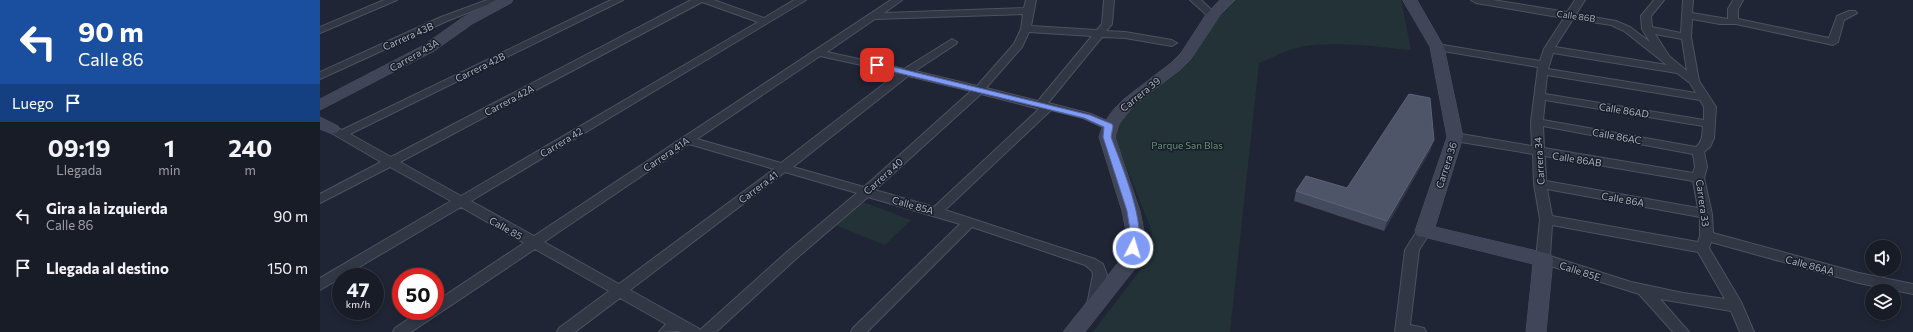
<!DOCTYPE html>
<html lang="es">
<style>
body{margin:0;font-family:Commissioner,sans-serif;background:#20252f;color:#f1f3f6;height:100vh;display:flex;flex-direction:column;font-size:15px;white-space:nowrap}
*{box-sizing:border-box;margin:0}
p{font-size:13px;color:#9ea1a7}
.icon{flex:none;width:22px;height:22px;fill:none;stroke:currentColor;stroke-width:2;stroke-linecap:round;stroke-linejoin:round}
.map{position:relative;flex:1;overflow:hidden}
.details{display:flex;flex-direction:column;background:#171c27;width:320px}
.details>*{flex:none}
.top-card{background:#1a4fa0;color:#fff;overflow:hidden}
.fabs{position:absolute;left:1545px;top:240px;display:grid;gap:8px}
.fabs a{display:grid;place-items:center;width:36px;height:36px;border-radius:50%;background:#171c27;box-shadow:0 2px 6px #0003,0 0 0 1px #363a44;font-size:20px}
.speed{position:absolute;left:12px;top:268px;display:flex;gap:8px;font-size:20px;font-weight:700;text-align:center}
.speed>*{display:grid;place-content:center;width:52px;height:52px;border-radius:50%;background:#171c27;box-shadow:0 2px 6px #0003,0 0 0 1px #363a44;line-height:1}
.speed small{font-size:10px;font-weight:400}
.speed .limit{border:6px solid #d22;background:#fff;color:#111}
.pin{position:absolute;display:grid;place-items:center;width:34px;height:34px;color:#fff;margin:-17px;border-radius:8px;box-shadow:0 2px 6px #0006}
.me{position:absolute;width:44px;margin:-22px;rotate:5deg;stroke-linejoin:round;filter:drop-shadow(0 0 3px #0008)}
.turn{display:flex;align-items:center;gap:14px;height:84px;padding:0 12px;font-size:18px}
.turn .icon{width:52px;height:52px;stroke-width:2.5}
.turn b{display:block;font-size:28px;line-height:34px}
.then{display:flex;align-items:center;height:38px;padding:0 12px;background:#0003;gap:8px;font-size:15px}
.eta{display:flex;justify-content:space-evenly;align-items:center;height:68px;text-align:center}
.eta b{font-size:24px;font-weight:700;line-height:28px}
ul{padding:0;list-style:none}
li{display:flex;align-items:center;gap:12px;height:52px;padding:0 12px}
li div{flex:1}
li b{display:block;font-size:15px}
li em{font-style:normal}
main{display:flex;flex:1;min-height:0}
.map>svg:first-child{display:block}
.green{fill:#223236}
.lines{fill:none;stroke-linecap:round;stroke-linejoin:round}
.street-casing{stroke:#4d5260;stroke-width:2}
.secondary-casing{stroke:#4d5260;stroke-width:1}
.street{fill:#323745;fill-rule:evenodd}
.secondary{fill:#404658;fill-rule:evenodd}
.wall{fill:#434a5d}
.shaded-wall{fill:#303648}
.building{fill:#4e5568;stroke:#5d6376}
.route{fill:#7f9bf5;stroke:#53659f}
.labels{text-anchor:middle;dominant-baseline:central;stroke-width:3;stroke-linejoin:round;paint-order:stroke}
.far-street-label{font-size:9px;fill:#acb1c2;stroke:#181d29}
.street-label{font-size:10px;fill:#acb1c2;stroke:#181d29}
.park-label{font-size:10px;fill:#659176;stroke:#181d29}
</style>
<main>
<section class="details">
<div class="top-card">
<div class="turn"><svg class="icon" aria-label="left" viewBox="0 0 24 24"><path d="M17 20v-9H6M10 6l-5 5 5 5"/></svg><div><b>90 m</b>Calle 86</div></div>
<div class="then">Luego<svg class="icon" aria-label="arrive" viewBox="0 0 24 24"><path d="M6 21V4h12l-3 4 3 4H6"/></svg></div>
</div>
<div class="eta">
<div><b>09:19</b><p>Llegada</p></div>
<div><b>1</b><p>min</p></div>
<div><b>240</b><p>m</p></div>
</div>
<ul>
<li><svg class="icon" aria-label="left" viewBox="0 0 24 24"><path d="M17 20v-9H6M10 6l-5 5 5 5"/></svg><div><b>Gira a la izquierda</b><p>Calle 86</p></div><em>90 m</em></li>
<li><svg class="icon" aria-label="arrive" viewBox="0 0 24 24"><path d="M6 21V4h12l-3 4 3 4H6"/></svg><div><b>Llegada al destino</b></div><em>150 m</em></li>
</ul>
</section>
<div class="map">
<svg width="1593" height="332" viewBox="0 0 1593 332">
<rect width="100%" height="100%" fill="#1f2534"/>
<g class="green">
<path d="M912,0H1081L1091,50C1055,47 1016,40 980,47C966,50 952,58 939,63L910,332H773L833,253L831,229L794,136L802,114L873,58L895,17Z"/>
<path d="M543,202L591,220L565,245L515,225Z"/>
</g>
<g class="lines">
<defs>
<g id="street">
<path d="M64,0H77L0,33V27Z"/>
<path d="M167,0H184L182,2L165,6L127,21L0,79V72L121,17Z"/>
<path d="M291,0H303L30,134L71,157L371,0H394L444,18L474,0H486L151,201L214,236L571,0H582L564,13L704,8L706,0H716L711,26L777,30L782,24L784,0H794L792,24L786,31L805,32L852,40L857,43L852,46L805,38L782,37L728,103L771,114L793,124L795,126L793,128H785L763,118L731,110L625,210L775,259L783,264L787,275L779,309L774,310L769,309L767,305L773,275L772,271L765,265L652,227L547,332H531L533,328L640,224L548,197L478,257L396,332H361L358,331L339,332L346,324L300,298L255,332H237L239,328L289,291L215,249L91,332H73L75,328L100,311H115V302L204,243L141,207L0,290V278L131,201L70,167L0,203V194L61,162L8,131L6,129L8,127L12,126L22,130ZM382,2L438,22L141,196L80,162ZM703,14L701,29L694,44L657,86L595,71L636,44L637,42L632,39L584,69L507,52L555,19ZM709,32L772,36L718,101L666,88L702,47ZM500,56L578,73L461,163L377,139ZM588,76L651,91L544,187L473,167ZM661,94L719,109L614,207L555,190ZM369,144L454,169L299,284L224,242ZM465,172L537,193L468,251L380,330L378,328L310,290Z"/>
<path d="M870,0H881L897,15L895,17H889Z"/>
<path d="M1151,0H1173L1247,12L1255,0H1265L1256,14L1296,21L1310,27L1330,42L1322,29L1321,16L1334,0H1344L1331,16L1332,27L1361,33L1363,0H1373L1372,13L1408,19V9L1413,0H1423L1418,9V19L1509,38L1517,16L1529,11H1535L1537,13L1524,20L1518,42L1513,45L1416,24H1400L1372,19L1371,37L1379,81L1396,107L1394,138L1390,147L1384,152L1387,167L1384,178L1392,214L1393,233L1539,273L1593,284V294L1539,283L1391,242L1389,248L1421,302L1434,332H1420L1411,311L1340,299L1369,332H1353L1319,294L1218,262L1216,259L1220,219L1214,184L1213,154L1135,141L1129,137L1135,133L1212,146L1211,122L1218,67L1117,50L1112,47L1117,44L1220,61L1224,49L1244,18L1156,3ZM1253,19L1291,25L1304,31L1347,65L1235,47ZM1335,34L1362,39L1367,71L1349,56ZM1233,53L1357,73L1370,83L1376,93L1228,69ZM1227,75L1380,100L1384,107V120L1225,94ZM1225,100L1383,126C1382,135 1383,141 1376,147L1223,120ZM1223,126L1373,154L1375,167L1373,173L1224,148ZM1225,156L1373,181L1378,208L1226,181ZM1227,189L1380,217V236L1378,242L1232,216ZM1232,225L1378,252L1405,299L1363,293L1311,282L1230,256Z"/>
<path d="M1104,226L1109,228L1111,231L1099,250L1090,325L1104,328L1106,332H1075L1085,250L1099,228Z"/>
</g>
<g id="secondary">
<path d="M176,0H193L191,3L152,24L114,51L0,110V99L104,45L142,18Z"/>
<path d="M900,0H915L900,15L871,59L861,69L814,105L799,124L795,137L820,211L825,236L820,261L817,266L765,332H743L801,259L807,236L802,211L779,137L783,124L794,109L804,99L851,63L861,53L885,16Z"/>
<path d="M1083,0H1097L1124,47L1143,137L1115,227L1230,254L1233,259L1226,332H1206L1213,264L1104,237L1097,236L1095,231L1127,137L1110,47Z"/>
<path d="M0,117L18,126L20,129L18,132L12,134L0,129Z"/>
</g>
</defs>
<use href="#street" class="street-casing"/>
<use href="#secondary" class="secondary-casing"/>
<use href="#street" class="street"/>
<use href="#secondary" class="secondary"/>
</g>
<path class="wall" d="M1111,149L1064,231L974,201L976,191L1027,188Z"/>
<path class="shaded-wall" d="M1114,140L1111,149L1064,231L1067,221Z"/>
<path class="building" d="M1089,94L1110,98L1114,140L1067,221L976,191L986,176L1027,188Z"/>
<path class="route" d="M557,63L770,115L792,124L793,126L791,137C800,162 829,228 816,251H809L808,248L811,236L807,211L783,137L784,127L764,118L554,67V64Z"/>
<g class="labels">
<g class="far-street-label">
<text transform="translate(1256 16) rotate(8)">Calle 86B</text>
</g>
<g class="street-label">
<text transform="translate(88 36) rotate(-24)">Carrera 43B</text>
<text transform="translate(94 55) rotate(-30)">Carrera 43A</text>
<text transform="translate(160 67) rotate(-26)">Carrera 42B</text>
<text transform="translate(820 94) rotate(-39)">Carrera 39</text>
<text transform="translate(189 100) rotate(-28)">Carrera 42A</text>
<text transform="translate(1304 110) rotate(9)">Calle 86AD</text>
<text transform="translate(1297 136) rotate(10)">Calle 86AC</text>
<text transform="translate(241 142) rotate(-31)">Carrera 42</text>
<text transform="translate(346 154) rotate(-34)">Carrera 41A</text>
<text transform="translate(1257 159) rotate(9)">Calle 86AB</text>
<text transform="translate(1219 161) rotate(-94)">Carrera 34</text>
<text transform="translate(1126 165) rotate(-72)">Carrera 36</text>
<text transform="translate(563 176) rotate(-42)">Carrera 40</text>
<text transform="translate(438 187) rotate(-37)">Carrera 41</text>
<text transform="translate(1303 199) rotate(10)">Calle 86A</text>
<text transform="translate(1383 203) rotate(82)">Carrera 33</text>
<text transform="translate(593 205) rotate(16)">Calle 85A</text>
<text transform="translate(186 228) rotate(29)">Calle 85</text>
<text transform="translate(1490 265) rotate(15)">Calle 86AA</text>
<text transform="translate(1260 271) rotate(18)">Calle 85E</text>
</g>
<g class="park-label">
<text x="867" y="145">Parque San Blas</text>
</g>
</g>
</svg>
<div class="fabs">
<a><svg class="icon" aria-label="sound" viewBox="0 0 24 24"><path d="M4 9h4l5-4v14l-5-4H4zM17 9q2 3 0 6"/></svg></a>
<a><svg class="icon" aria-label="layers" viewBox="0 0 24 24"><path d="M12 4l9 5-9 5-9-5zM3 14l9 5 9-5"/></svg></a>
</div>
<div class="speed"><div>47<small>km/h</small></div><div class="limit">50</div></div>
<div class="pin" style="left:557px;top:65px;background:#d93025"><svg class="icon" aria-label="arrive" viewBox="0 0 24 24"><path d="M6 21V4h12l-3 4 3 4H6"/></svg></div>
<svg class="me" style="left:813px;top:248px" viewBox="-20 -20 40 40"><circle r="17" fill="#7f9bf5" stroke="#fff" stroke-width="3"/><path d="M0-11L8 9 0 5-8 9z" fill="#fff"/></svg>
</div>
</main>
